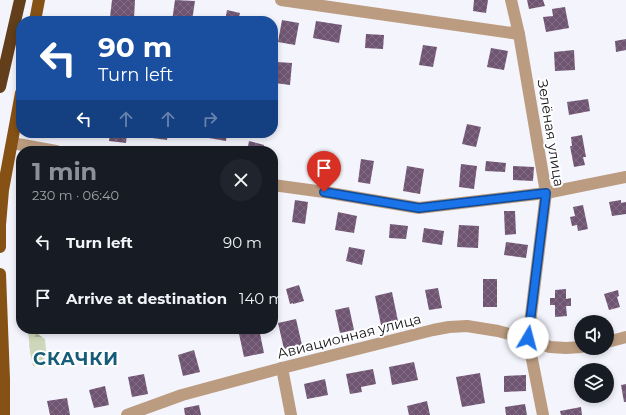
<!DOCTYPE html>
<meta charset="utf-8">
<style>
body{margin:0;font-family:Montserrat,sans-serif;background:#20242c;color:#f1f3f6;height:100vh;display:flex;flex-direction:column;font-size:15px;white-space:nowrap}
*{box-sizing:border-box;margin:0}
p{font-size:13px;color:#9ea1a6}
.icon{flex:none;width:22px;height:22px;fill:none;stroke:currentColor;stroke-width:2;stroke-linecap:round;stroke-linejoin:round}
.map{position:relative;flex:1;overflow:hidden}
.side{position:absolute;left:16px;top:146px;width:262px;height:188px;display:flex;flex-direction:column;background:#171b24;border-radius:16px;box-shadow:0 2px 6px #0003}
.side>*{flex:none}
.top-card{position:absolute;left:16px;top:16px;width:262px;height:122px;border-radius:16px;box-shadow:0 2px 6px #0003;background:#1a4fa0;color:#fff;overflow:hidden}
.buttons{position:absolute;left:574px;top:315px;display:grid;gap:8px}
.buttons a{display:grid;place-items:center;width:40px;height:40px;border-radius:50%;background:#171b24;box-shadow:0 2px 6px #0003;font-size:20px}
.pin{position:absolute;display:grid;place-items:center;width:34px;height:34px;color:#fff;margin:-41px -17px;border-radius:50% 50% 50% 0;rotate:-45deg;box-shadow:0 0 4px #0007}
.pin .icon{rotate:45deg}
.me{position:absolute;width:44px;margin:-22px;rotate:8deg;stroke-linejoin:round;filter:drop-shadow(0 0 3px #0008)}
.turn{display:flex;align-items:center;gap:14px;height:84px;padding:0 16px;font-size:18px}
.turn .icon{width:52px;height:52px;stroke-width:2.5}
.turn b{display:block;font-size:28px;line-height:34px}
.lanes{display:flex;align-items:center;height:38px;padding:0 16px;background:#0003;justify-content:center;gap:20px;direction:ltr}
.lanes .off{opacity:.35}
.round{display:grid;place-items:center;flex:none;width:42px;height:42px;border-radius:21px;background:#20242c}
.headline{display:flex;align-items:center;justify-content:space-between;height:68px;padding:0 16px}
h1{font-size:24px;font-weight:700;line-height:30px;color:#8c9099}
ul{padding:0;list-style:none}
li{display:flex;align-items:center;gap:12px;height:56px;padding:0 16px}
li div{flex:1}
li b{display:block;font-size:15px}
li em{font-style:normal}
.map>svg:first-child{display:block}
.forest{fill:url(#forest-firs)}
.building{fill:url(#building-cross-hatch)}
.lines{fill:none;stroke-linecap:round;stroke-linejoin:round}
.minor{stroke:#bb9c80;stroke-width:12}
.major{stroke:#865114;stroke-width:12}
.highway{stroke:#623e1a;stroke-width:12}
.route-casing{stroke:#114b97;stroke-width:10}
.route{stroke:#1a73e8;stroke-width:7}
.labels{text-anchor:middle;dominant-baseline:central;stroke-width:4;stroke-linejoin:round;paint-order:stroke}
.street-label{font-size:14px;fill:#111115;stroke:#fff}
.district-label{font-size:18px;font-weight:bold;letter-spacing:1px;fill:#175d79;stroke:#fff}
</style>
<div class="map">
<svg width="626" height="415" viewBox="0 0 626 415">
<defs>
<pattern id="forest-firs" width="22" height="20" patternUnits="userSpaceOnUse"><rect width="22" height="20" fill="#ced7ba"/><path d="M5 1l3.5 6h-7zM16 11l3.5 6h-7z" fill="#b0b89f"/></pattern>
<pattern id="building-cross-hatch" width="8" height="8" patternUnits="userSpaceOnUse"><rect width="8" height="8" fill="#705573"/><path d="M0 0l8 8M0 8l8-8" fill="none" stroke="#826e84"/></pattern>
</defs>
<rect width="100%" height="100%" fill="#f4f4fd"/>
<path class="forest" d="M28,329H37L38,334L45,339L46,351L43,365L33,366L30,352Z"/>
<g class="building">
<path d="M112,0H135L134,19L110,17Z"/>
<path d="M175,0L195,1L192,21H172Z"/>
<path d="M474,0H488L486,13L473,11Z"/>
<path d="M527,0H543L545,6L529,9Z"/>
<path d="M565,7L569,28L546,32L543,17L553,16L552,9Z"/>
<path d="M227,10L240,13L238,21H225Z"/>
<path d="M282,20L299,23L295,45L278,42Z"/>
<path d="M316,21L342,25L339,43L313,38Z"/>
<path d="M366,34L384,35L383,49L365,48Z"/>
<path d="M626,39V50L616,52L615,41Z"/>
<path d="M423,45L437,47L433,67L419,65Z"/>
<path d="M491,48L508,51L504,70L487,67Z"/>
<path d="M574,50L575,70L555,71L554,52Z"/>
<path d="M277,62L292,63L290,85L275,83Z"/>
<path d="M588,99L590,111L569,115L567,102Z"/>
<path d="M467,124L481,127L476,147L462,144Z"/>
<path d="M110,133H127L126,143L109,141Z"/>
<path d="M153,133H168L167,140L152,138Z"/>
<path d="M204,133H227L226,141L203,137Z"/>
<path d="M582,135L586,157H583L585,165L574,167L570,146H572L571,137Z"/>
<path d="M249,141L264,145L263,151H247Z"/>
<path d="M361,159L374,161L370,184L358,182Z"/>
<path d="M316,160L337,164L334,180L313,176Z"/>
<path d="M486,161L506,163L505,172L485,171Z"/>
<path d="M461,164L477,166L474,189L459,187Z"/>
<path d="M407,166L424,169L420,194L403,191Z"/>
<path d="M513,166L534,167L533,181L513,180Z"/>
<path d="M295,200L308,202L305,224L292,222Z"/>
<path d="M621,200V203L626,202V214L612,216L609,202Z"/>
<path d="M583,205L588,229L578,231L577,225L572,226L570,217L575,216L573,207Z"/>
<path d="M504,211H515L516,234L505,235Z"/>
<path d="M338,212L357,216L354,233L335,230Z"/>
<path d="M390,224L408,226L406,239L389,238Z"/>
<path d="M459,225L479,226L478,248L457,247Z"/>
<path d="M424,228L444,231L442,245L422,242Z"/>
<path d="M506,242L528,245L526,258L504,255Z"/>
<path d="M349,247L365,250L362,265L346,261Z"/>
<rect x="483" y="279" width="14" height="28"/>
<path d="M299,285L304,301L293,304V303L290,304L286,289Z"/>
<path d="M438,288L442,308L429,310L425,290Z"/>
<path d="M566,289V299L571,298V306H566L567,316L555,317V305H550V298H555V290Z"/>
<path d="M618,290L619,296L617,297L620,307L609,310L604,294Z"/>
<path d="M392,292L398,321L381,325L375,296Z"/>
<path d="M349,307L354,330L340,333L335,310Z"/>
<path d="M296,319L302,345L284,349L278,323Z"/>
<path d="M93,329H105L106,333L93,334Z"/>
<path d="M238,329H259L264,353L244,357Z"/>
<path d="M194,350L200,372L183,376L178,355Z"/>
<path d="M414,362L418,380L392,385L389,367Z"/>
<path d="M373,369L376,384L361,387L362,392L350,394L346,374Z"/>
<path d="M480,373L485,403L462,407L456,377Z"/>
<path d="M144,374L148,394L132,397L128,377Z"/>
<path d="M526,375V391L504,392V376Z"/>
<path d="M325,379L328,395L307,399L304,384Z"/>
<path d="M626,384V402H624L621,385Z"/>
<path d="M105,386L109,405L94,408L89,390Z"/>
<path d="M67,398L70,415H50L47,401Z"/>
<path d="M427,401L430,415H409L407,406Z"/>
<path d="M525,404L527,415H506L505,407Z"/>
<path d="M199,405L201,415H185L184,408Z"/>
<path d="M581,407L582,415H561L560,411Z"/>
</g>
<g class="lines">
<g class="minor">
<path d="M281,0L519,34"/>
<path d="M511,0L519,34L546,193L528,339L543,415"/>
<path d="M12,143L56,151"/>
<path d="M273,185L324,192L419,208L546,193L626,177"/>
<path d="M607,342L626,337"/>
<path d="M282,368L291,415"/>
<path d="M127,415L182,395L282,368L433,330L449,327L467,326L498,331L528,339L550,347L566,348L581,347"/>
</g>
<g class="major">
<path d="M35,21L39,0"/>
<path d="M0,247V225L3,190L21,93"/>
<path d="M0,274L4,379V415"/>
</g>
<path class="highway" d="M0,87L20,0"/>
</g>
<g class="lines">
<defs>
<path id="route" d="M324,192L419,208L546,193L528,338"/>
</defs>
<use href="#route" class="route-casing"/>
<use href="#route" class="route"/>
</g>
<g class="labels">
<g class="street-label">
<text transform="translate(551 133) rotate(81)">Зелёная улица</text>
<text transform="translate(349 336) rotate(-14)">Авиационная улица</text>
</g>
<g class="district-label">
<text x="76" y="359">СКАЧКИ</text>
</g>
</g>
</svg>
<div class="buttons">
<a><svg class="icon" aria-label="sound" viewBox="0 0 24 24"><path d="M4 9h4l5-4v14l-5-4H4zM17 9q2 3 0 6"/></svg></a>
<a><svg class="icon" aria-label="layers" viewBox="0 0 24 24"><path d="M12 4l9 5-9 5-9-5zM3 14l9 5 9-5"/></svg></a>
</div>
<div class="pin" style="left:324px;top:192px;background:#d93025"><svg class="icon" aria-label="arrive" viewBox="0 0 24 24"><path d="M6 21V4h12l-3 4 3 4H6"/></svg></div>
<svg class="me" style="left:528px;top:338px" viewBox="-20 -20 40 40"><circle r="19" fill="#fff"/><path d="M0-13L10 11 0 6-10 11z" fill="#1a73e8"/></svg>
<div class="top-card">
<div class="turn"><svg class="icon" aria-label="left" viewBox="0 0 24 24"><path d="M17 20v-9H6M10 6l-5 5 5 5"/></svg><div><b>90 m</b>Turn left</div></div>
<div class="lanes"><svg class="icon" aria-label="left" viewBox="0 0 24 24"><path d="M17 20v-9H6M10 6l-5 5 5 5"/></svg><svg class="icon off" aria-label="ahead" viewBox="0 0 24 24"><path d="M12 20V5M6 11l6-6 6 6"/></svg><svg class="icon off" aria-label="ahead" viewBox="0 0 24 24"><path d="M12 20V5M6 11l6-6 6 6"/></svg><svg class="icon off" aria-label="right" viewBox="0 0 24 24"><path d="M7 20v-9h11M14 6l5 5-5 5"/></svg></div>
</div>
<section class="side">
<div class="headline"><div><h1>1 min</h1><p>230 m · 06:40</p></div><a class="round"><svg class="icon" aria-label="close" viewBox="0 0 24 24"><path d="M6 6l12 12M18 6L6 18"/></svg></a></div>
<ul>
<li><svg class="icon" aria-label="left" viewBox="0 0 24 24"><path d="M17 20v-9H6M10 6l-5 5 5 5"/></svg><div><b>Turn left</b></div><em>90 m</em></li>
<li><svg class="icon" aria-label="arrive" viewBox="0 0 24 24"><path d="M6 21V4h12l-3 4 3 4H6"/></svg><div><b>Arrive at destination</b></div><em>140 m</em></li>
</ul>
</section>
</div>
